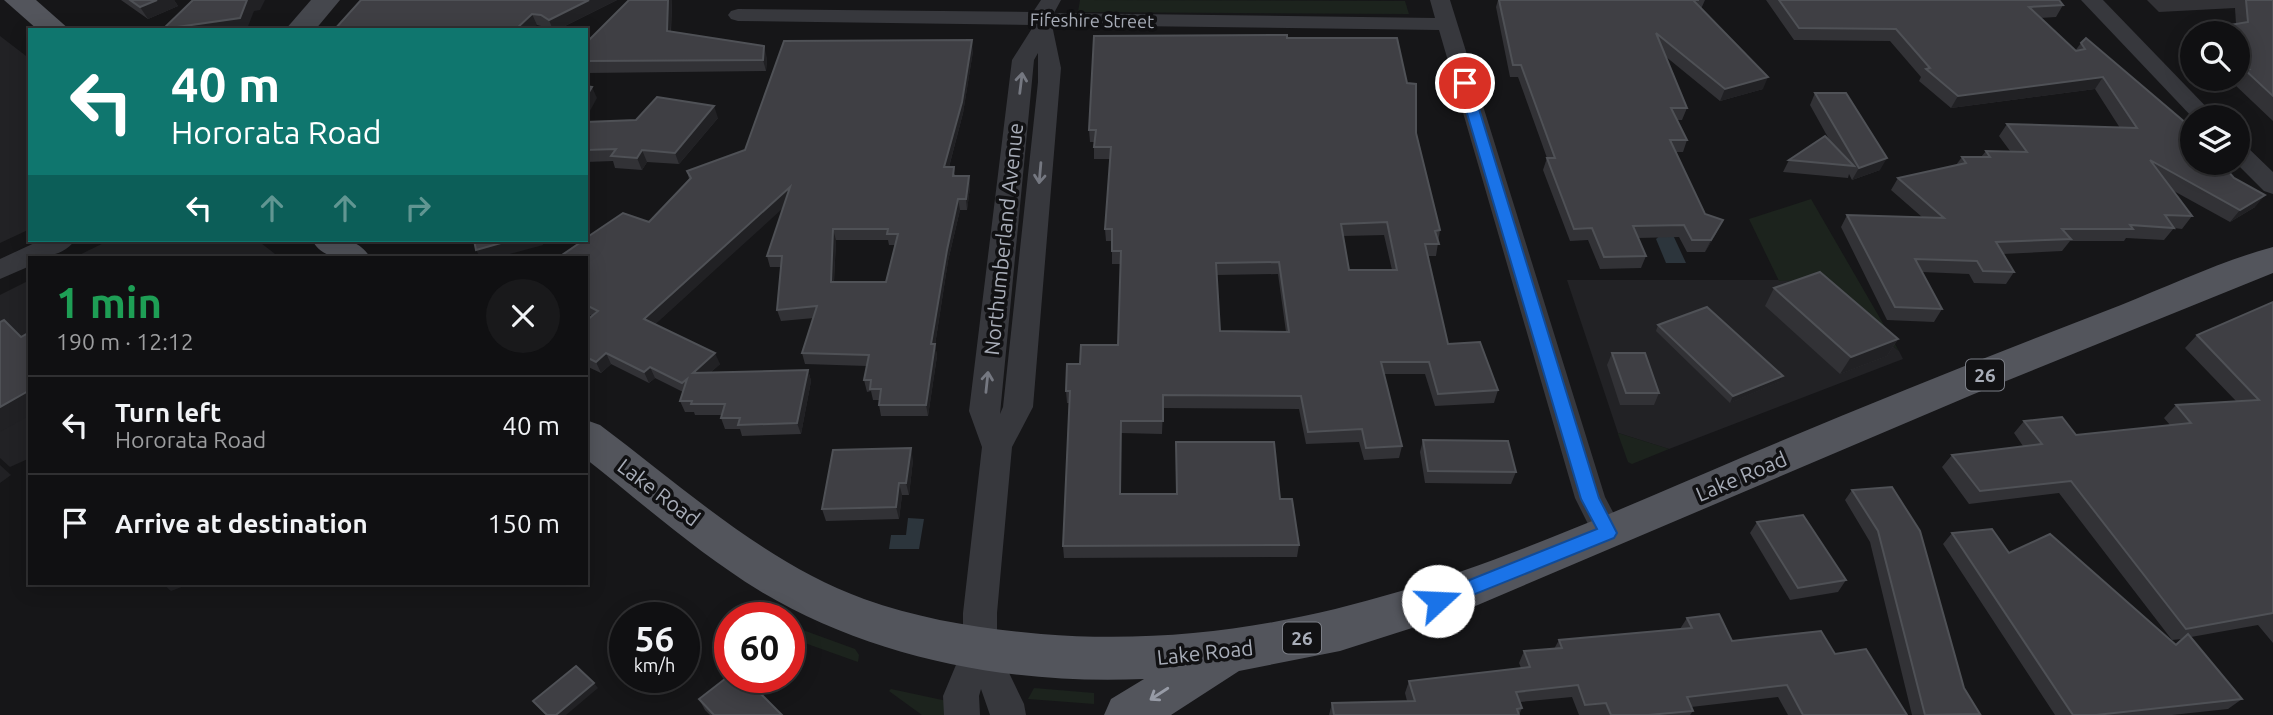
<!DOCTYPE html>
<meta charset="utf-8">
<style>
body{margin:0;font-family:Ubuntu,sans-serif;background:#19191b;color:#f1f3f6;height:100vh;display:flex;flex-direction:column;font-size:26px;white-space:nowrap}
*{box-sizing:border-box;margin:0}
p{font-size:23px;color:#9c9d9f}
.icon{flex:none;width:38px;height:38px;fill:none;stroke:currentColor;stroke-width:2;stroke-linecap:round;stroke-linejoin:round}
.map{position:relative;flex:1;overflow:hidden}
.side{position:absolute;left:28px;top:256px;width:560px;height:329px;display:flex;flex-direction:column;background:#101012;border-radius:0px;box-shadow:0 4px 18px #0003,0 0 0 2px #303032}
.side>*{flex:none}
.top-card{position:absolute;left:28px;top:28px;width:560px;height:214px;border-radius:0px;box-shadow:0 4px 18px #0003,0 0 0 2px #303032;background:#0f766e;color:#fff;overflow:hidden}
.fabs{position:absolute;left:2180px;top:21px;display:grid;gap:14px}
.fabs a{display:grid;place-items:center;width:70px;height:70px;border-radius:50%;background:#101012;box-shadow:0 4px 18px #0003,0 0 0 2px #303032;font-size:35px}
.speed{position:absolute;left:609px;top:602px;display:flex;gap:14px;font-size:35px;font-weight:700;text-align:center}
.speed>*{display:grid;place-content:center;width:91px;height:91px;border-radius:50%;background:#101012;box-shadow:0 4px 18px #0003,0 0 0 2px #303032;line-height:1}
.speed small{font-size:18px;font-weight:400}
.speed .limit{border:10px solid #d22;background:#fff;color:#111}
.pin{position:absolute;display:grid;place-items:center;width:60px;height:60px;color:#fff;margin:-30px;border:4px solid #fff;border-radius:50%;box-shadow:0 2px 7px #0007}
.me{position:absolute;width:77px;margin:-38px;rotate:70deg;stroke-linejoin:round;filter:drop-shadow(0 0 5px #0008)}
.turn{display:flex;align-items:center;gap:24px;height:147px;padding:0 28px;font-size:32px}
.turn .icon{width:91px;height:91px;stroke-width:2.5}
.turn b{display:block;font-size:49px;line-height:60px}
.lanes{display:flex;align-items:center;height:66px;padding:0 28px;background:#0003;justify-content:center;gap:35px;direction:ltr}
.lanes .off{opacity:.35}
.round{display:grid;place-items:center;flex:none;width:74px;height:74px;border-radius:37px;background:#19191b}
.summary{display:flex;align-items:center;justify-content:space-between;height:119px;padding:0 28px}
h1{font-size:42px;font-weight:700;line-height:52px;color:#1e9e55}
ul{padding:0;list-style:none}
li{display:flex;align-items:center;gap:21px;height:98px;padding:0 28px;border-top:2px solid #303032}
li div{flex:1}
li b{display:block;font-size:26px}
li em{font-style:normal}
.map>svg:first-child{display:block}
.built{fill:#222225}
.green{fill:#1c231d}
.water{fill:#2c353c}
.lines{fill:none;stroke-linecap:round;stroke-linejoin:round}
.street{fill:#37383d;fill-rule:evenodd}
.secondary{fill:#45474d;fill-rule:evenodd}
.primary{fill:#53555c;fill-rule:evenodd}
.wall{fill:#323236;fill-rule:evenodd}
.shaded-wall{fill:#212124}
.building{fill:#3f3f44;stroke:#4f5156;stroke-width:2;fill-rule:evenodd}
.oneway{stroke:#757881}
.oneway2{stroke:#979ba6}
.route{fill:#1a73e8;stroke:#114b97;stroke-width:2}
.labels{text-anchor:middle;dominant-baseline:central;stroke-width:7;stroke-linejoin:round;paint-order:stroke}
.far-street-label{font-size:18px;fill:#a8adb8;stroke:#111113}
.shield{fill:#111113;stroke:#7b7e86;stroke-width:2}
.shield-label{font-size:19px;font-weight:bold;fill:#a8adb8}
.street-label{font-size:21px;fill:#a8adb8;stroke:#111113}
</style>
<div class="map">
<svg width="2273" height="715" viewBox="0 0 2273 715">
<rect width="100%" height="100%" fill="#161618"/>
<g class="built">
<path d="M0,36L30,59V229L0,243Z"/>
<path d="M110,240H257L279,257H75Z"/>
<path d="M30,280V458L10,467L0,458V295Z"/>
<path d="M1567,280H1813L1899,351L1903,359L1669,449L1618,433Z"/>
</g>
<g class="green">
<path d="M1080,0L1405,1L1409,14L1078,12Z"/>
<path d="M1811,199L1899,351L1813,280L1779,281L1749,219Z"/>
<path d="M1618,434V433L1669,449L1632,464L1628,462Z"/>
<path d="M789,625L855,649L859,655L858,662L799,641L789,634Z"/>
<path d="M1034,688L1094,693V704L1028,699Z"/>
<path d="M891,689L947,701L948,715H922L889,691Z"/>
</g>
<g class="water">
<path d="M1661,235H1673L1686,263H1666L1656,239Z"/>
<path d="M908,518L924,519L919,549H889L891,535H906Z"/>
</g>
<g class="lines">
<g class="street">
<path d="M1041,0H1061L1054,13L1435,18L1430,0H1450L1605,497L1624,533L1619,542L1608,546L1597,542L1575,498L1439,30L1052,25L1061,68L1033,407L1012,447L997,613V648L1024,704L1026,715H990L981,689L979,696L980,715H944L943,696L963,648V613L982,447L969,411L1012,60L1031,30V25L738,21L731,19L728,15L731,11L738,9L1033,12ZM1038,53V82L1003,407L1000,414L1034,60Z"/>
<path d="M2081,0H2103L2216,117L2193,118Z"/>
<path d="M2238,144L2246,146L2273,172V194L2264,191L2236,163H2238Z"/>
<path d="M41,240H75C65,255 46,257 30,257V266L0,279V259Z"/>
</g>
<path class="secondary" d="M311,0H340L315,30H285Z"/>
<g class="primary">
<path d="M4,0H36L70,30H38Z"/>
<path d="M312,240C335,240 356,235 370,257C347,258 324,262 312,240Z"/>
<path d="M2273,247V273L1974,394L1459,613L1340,651L1239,671L1171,715H1104L1111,699L1144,679C1013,685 873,659 760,591C698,553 643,504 586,459V420L600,425C683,487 765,563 864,599C920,619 981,629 1041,634C1302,655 1510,556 1743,457C1868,404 1994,354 2121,305C2171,285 2221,261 2273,247Z"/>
</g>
</g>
<g class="wall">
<path d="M121,0H174L178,6L148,19Z"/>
<path d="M361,0H617L557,30H551L545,27L537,25Z"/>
<path d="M629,0H672L671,32L767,58L766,71L586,73V43Z"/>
<path d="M1498,0H1705L1701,9L1763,89L1720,101L1665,56L1687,108L1682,120H1677L1687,140L1683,152H1676L1705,214L1717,232L1705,252H1687L1679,237L1638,238L1646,256L1641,268L1600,269L1588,240L1570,241L1543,170L1547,158L1518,77H1510L1496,7Z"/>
<path d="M1766,0H2059L2063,5L2056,17L2040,18L2075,51L2081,43L2255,207L2230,222L2172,190L2192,216L2182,229L2174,228L2164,240L2126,238L2124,241H2070L2062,251L2003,254L2014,272L2006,284L1974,283L1969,274L1922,272L1942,309L1934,322L1887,320L1841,227L1847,215L1922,217L1891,190L1898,178L1956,165L1962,157H1981L1986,151H2010L1999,136L2007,124L2120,128L2095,89L1951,108L1919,81L1921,77L1890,41L1794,40Z"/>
<path d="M2147,0H2273V121L2233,83L2235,80L2233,79H2238V33H2204L2207,29L2236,24L2235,8L2159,12Z"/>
<path d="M1287,38L1416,133L1440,230L1436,256H1428L1448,344L1498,390L1494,403L1435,406L1425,374H1384L1402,446L1399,458L1364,460L1359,442L1306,444L1299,409L1163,408L1162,434L1121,433L1120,494H1176V442L1280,499L1299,545L1297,557L1064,558L1063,546L1069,403H1067L1066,391L1080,364L1118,345L1121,264H1112V241H1106L1105,229L1110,159H1094V142H1090L1089,130ZM1384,235L1392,270H1349L1343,236ZM1278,274L1286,332L1220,331L1217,275Z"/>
<path d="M973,51L963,113L949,167L956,176H969L970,187L967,210H960L948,261L935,345L937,356L928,416H881L879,405L880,400H873L871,391L867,392L864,380L867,366L805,364L802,353L814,318L781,321L777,310L781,267H770L767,256L783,207L655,324L720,364L711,372L808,370L811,381L801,434L742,436L740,429H725L721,418L722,415H695L694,412H685L680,401L683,392L655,378L649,383L611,364L601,373L586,366V321L592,316L586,313V257L649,222L689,179L687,171L745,150ZM836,240H888L889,245H895L886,282H834Z"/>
<path d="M1815,93L1880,170L1852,180L1849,174L1848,178L1783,172L1789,160L1830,141L1810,105Z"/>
<path d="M718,118L679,164L647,162L642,170L615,168L613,161L586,162V122Z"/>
<path d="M1774,288L1898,339L1887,356L1840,374L1765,306Z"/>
<path d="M2273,302V643L2258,625L2191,637L2242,699L2228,709L2172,715H2055L1943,544L1952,533L2009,553L2175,644L2181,639L2172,640L2059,493L1969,504L1942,467L1952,455L2023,446L2014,433L2024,421L2076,435L2170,425L2164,418L2176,405L2236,401L2185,348L2197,335Z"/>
<path d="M1658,325L1779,382L1730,403L1656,331Z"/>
<path d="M1612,353L1659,393L1654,405H1620L1607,365Z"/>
<path d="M1423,440L1516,472L1511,484L1425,483L1420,452Z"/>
<path d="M913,460L909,495H902L899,519L826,521L822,509Z"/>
<path d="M1852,490L1920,531L1964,688L1980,714V715H1912L1870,542L1845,500Z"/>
<path d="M1757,522L1846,580L1838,592L1790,600L1750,533Z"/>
<path d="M1687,618L1732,641L1835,654L1907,715H1788L1778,697L1691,707L1693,711L1690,715H1579L1572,697L1520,702L1522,708L1519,715H1329L1332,703L1407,701L1405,693L1409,681L1521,668L1519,663L1524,651L1554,649L1559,640L1680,629Z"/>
<path d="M699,699L782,715H710L705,710Z"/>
</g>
<g class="shaded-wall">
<path d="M157,0H174L178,6L148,19L140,7Z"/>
<path d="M247,0H265L260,10L254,11L247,29L163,30V29Z"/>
<path d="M589,0H617L557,30H553L549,20Z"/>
<path d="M668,0H672L670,43L667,31Z"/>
<path d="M532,14L537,25L532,30H515Z"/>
<path d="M972,40L973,51L963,113L946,178L944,167Z"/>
<path d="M764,46L767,58L766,71L763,60Z"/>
<path d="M1768,77L1763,89L1720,101L1725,89Z"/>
<path d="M2103,77L2095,89L1951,108L1958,96Z"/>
<path d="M592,87L597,98L586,118V97Z"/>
<path d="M714,106L718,118L679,164L675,153Z"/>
<path d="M642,150L647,162L642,170L637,158Z"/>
<path d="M1887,158L1880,170L1852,180L1859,168Z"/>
<path d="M969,176L970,187L967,210L966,199Z"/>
<path d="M790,187L793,199L649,330L644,319Z"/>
<path d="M2265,195L2255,207L2230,222L2240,210Z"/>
<path d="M958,199L960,210L948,261L935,345L937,356L928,416L926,405L931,344L947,250Z"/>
<path d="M1723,220L1717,232L1705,252L1711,240Z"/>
<path d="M833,229L836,240L833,293L831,282Z"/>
<path d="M512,240H542L543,245L499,257H480L476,250Z"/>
<path d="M1898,339L1887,356L1840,374L1851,357Z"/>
<path d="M606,353L611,364L601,373L596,362Z"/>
<path d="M715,353L720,364L698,384L693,373Z"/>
<path d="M650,367L655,378L649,383L644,372Z"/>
<path d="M808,370L811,381L801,434L797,423Z"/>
<path d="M1783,376L1779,382L1730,403L1733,396Z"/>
<path d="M30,390V415L0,432V407Z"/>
<path d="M911,448L913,460L909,495L906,483Z"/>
<path d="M0,465L11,475L0,483Z"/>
<path d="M899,483L902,495L899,519L896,507Z"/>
<path d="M162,583H192L171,591Z"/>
<path d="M594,683L598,688L566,715H556Z"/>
</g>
<g class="building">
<path d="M130,0H157L140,7Z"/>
<path d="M193,0H247L240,18L163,29Z"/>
<path d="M361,0H589L549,20L541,15L532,14L515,30H334Z"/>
<path d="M629,0H668L667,31L764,46L763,60L586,61V43Z"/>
<path d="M1499,0H1699H1693L1768,77L1725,89L1656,33L1687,108H1671L1687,140H1670L1705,214L1723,220L1711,240H1692L1684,225L1633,226L1646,256L1604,257L1592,228L1574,229L1547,158H1555L1521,65H1513Z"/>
<path d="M1779,0H2059L2063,5L2029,7L2076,51L2085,49L2081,43L2086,38L2187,124L2193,131V163H2221L2234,178L2265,195L2240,210L2150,160L2192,216L2165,215L2174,228L2130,225L2133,229H2062L2071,239L1996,242L2014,272L1983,271L1977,261L1915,259L1942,309L1895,307L1847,215L1944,218L1898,178L1966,163L1962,157H1990L1986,151L2027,152L2007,124L2137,128L2103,77L1958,96L1926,69L1930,68L1896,29L1799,28Z"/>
<path d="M2246,0H2273V96L2244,69H2249L2238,59V33H2211L2207,29L2248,22Z"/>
<path d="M1287,35V38H1397L1407,83L1416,84V133L1440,230L1435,231L1439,244H1425L1448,344L1480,342L1498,390L1438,394L1429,362H1381L1402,446L1366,448L1362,429L1308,432L1301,396L1163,395V421H1121L1120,494H1177L1176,442H1274L1280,499H1292L1299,545L1063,546L1070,391H1066L1067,364H1080L1081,345H1118L1121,251H1112V229H1105L1111,147H1094L1096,130H1089L1094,36ZM1387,222L1397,270H1349L1341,224ZM1279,262L1289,332L1220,331L1216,263Z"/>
<path d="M972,40L962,102L944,167H954L953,176H969L966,199H958L947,250L931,344H935L926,405H879L881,389H870L871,380H864L869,355L802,353L817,306L777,310L782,256H767L790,187L644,319L715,353L693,373L808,370L797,423L738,425L740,418H721L725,404H691L692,401H680L687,379L682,383L650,367L644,372L606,353L596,362L586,357V321L598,311L586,305V257H559L584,240H586V238L623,213L649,222L691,178L687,171L745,150L784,41ZM833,229H888L887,234H898L886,282H831Z"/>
<path d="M586,86L592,87L586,97Z"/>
<path d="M1815,93H1846L1887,158L1859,168Z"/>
<path d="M657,97L714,106L675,153L642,150L637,158L611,156L616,149L586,150V122L636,120Z"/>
<path d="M1825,136L1854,166L1789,160Z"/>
<path d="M474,240H512L476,250Z"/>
<path d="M1820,272L1898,339L1851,357L1774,288Z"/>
<path d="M2273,302V613L2186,629L2071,481L1980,491L1952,455L2042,444L2024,421L2062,417L2076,435L2191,423L2176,405L2259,400L2197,335Z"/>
<path d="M1707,307L1783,376L1733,396L1658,325Z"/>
<path d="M4,320L21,337L30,332V390L0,407V322Z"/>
<path d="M1612,353H1645L1659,393H1626Z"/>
<path d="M1423,440L1508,441L1516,472L1428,471Z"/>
<path d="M911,448L906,483H899L896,507L822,509L833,450Z"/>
<path d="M1892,487L1920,531L1964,688L1980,714L1925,715L1878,531L1852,490Z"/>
<path d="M1803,515L1846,580L1798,588L1757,522Z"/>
<path d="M1992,529L2009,553L2050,534L2176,645L2188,634L2242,699L2096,715H2073L1952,533Z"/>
<path d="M1719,614L1732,641L1821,631L1835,654L1866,649L1907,715H1803L1787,685L1687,697L1693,711L1648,715H1611L1606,703L1585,705L1578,685L1516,692L1522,708L1517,709L1519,715H1334L1332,703L1415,701L1409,681L1530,667L1524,651L1562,648L1559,640L1692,628L1687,618Z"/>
<path d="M576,666L594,683L556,715H547L533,701Z"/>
<path d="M730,675V677H744L782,715H714L699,699Z"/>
</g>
<defs><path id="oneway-shaft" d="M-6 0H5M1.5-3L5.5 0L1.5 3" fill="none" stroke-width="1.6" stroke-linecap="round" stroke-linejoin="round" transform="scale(1.75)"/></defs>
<g class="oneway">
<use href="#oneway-shaft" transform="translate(1021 83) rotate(-83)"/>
<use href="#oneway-shaft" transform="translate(1040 173) rotate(95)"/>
<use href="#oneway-shaft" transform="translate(987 382) rotate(-84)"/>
</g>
<use class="oneway2" href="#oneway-shaft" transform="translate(1159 694) rotate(147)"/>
<path class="route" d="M1465,80L1471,83L1599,498L1617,533L1614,538L1438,609L1432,606L1429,601L1432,595L1597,529L1581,499L1458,83Z"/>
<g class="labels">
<g class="far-street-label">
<text transform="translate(1092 20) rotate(1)">Fifeshire Street</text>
</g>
<g class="shield">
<rect x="1966" y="359.5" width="38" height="31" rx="5"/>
<rect x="1283" y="622.5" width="38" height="31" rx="5"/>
</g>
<g class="shield-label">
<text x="1985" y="375">26</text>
<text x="1302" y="638">26</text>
</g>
<g class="street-label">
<text transform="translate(1003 239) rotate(-84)">Northumberland Avenue</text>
<text transform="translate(1741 476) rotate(-23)">Lake Road</text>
<text transform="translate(659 492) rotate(37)">Lake Road</text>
<text transform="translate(1205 652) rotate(-6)">Lake Road</text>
</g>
</g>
</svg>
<div class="fabs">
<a><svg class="icon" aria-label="search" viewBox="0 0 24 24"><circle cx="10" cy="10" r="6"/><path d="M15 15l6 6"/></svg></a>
<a><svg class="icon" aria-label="layers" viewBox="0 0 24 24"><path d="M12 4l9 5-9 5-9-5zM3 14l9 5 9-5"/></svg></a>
</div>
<div class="speed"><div>56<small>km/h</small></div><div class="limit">60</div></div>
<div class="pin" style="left:1465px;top:83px;background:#d93025"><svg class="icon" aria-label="arrive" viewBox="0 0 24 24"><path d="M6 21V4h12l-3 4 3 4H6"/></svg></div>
<svg class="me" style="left:1438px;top:601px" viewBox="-20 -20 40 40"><circle r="19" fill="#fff"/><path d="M0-13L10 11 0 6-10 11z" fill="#1a73e8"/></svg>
<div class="top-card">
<div class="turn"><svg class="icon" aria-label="left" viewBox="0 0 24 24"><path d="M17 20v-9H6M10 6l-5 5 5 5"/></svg><div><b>40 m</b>Hororata Road</div></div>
<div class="lanes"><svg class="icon" aria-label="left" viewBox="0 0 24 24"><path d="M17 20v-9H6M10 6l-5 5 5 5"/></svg><svg class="icon off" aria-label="ahead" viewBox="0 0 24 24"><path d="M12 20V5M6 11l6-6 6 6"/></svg><svg class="icon off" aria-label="ahead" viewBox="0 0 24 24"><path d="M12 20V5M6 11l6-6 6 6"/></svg><svg class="icon off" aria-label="right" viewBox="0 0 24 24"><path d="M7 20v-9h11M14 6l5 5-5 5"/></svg></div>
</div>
<section class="side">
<div class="summary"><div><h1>1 min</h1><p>190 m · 12:12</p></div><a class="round"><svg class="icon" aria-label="close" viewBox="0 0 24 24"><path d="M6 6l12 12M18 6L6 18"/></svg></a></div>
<ul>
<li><svg class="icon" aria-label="left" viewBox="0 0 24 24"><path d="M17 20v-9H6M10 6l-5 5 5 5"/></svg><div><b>Turn left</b><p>Hororata Road</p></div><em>40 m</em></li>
<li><svg class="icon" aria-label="arrive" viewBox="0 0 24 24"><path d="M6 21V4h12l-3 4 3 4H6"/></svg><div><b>Arrive at destination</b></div><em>150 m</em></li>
</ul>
</section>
</div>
